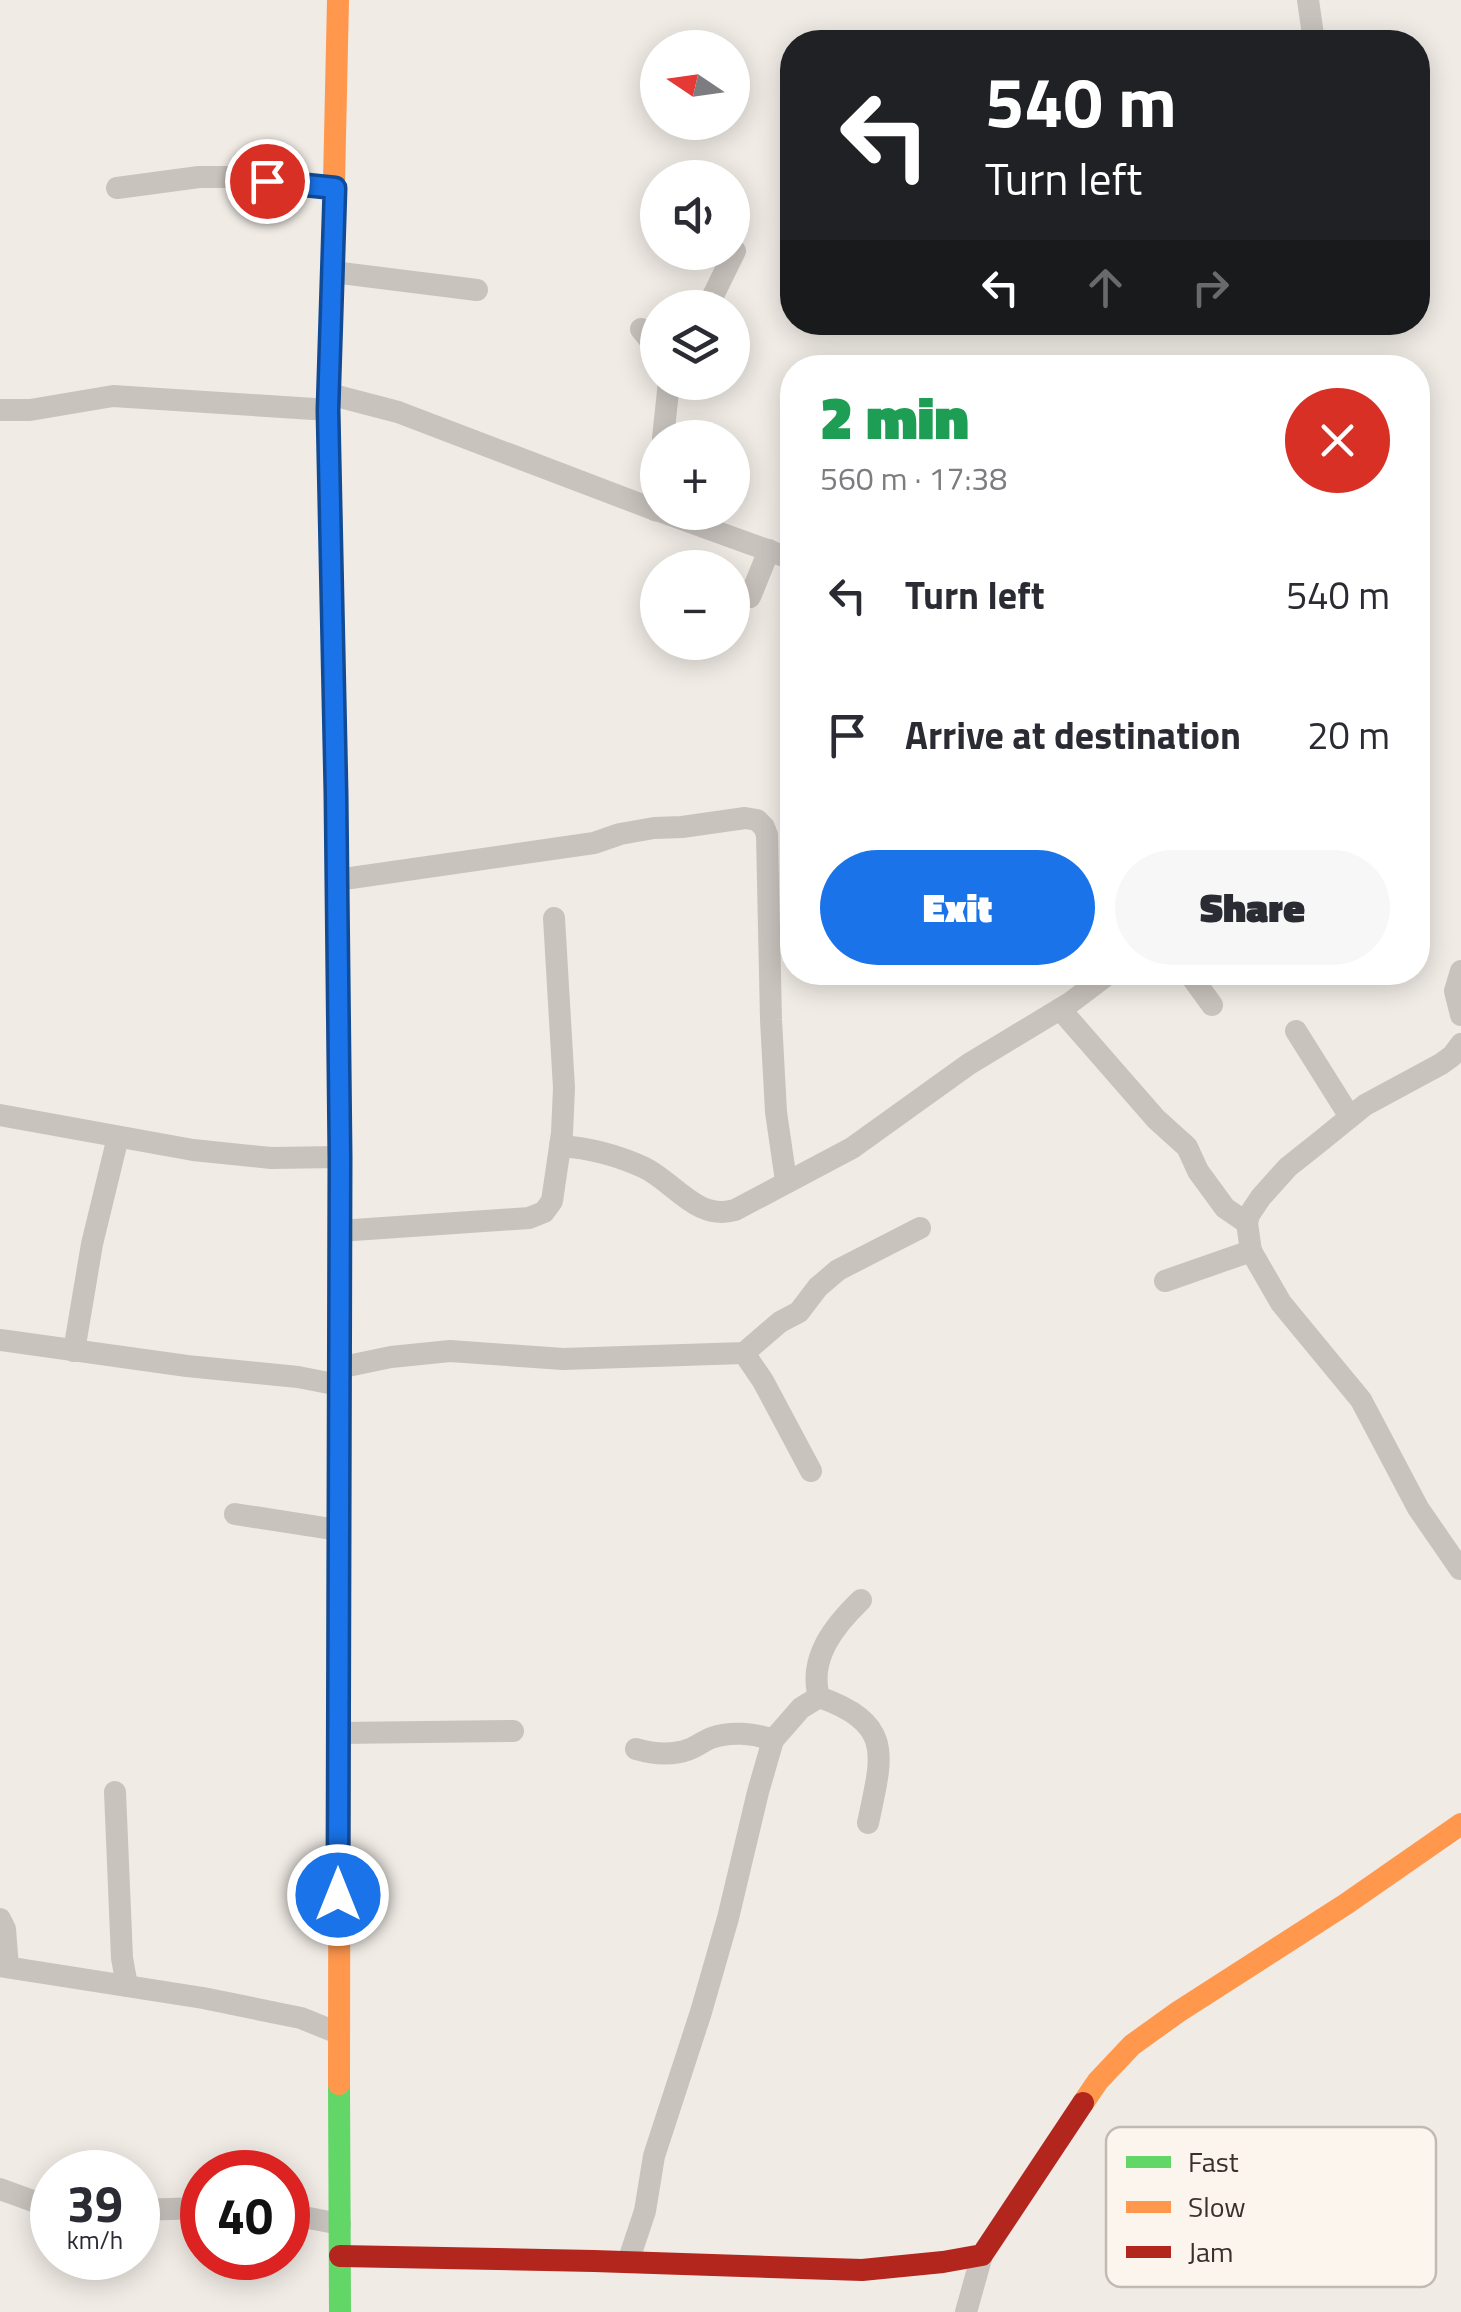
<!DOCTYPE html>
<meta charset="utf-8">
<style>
body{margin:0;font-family:"Titillium Web",sans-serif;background:#f7f7f7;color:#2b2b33;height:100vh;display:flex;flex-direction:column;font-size:38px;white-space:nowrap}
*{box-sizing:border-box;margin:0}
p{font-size:32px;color:#7c7c81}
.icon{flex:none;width:55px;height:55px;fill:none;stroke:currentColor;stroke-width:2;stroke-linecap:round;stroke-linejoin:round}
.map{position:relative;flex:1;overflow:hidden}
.sheet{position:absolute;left:780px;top:355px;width:650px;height:630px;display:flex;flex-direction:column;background:#fff;border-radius:40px;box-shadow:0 5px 25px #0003}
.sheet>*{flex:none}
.hud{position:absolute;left:780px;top:30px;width:650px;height:305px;border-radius:40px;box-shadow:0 5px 25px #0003;background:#202124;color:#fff;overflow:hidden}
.needle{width:65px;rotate:283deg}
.buttons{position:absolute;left:640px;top:30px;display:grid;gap:20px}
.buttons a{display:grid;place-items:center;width:110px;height:110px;border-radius:50%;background:#fff;box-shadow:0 5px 25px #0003;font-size:50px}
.speed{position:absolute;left:30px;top:2150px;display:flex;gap:20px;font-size:50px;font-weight:700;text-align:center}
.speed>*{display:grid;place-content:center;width:130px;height:130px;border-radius:50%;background:#fff;box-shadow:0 5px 25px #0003;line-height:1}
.speed small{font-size:25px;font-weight:400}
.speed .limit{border:15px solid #d22;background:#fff;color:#111}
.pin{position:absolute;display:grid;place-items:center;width:85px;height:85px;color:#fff;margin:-42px;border:5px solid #fff;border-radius:50%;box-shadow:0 2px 10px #0007}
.me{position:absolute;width:110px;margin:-55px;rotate:0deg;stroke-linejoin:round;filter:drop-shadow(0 0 8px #0008)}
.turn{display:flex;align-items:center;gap:35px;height:210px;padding:0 40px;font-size:45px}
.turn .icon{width:130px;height:130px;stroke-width:2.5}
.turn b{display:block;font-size:70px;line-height:85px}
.lanes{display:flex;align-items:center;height:95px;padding:0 40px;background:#0003;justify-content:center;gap:50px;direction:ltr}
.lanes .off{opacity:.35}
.round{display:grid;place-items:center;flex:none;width:105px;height:105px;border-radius:52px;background:#f7f7f7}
.summary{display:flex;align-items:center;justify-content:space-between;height:170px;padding:0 40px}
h1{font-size:60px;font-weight:800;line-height:75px;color:#1e9e55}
.button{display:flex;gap:20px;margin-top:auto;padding:20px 40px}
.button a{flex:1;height:115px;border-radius:60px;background:#1a73e8;color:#fff;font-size:40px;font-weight:800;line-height:115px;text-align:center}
.button a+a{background:#f7f7f7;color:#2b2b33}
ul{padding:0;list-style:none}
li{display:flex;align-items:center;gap:30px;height:140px;padding:0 40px}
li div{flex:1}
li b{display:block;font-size:38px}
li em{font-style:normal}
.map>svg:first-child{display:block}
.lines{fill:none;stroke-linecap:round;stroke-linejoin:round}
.street{stroke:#c9c3be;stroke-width:22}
.fast{stroke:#63d668;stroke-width:22}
.slow{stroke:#ff974d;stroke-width:22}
.jam{stroke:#b3261e;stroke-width:22}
.route-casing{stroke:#114b97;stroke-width:25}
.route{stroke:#1a73e8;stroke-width:18}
.key{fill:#fbf5ee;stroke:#c1bab4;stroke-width:2.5}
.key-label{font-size:28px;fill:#3b302b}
</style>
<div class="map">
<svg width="1461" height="2312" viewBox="0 0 1461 2312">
<rect width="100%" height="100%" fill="#f0ebe5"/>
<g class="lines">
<g class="street">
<path d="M1308,0L1314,42"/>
<path d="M117,188L199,177H232L335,189"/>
<path d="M333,272L477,290"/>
<path d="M707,308L735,251"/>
<path d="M641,329L658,350"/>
<path d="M329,394L398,412L658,511"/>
<path d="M0,410H30L113,396L329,410"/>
<path d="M663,438L669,382"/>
<path d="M655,510L658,485"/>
<path d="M662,512L792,559"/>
<path d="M750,597L769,550"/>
<path d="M337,880L594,843L620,834L654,828L682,827L745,818L757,820L764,827L767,835L771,1020L776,1112L786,1181"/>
<path d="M1461,971L1455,991L1461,1015"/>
<path d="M1188,972L1212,1005"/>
<path d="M1060,1009L1156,1119L1187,1147L1198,1171L1225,1208L1247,1223"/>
<path d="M1296,1031L1350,1117"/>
<path d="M0,1115L193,1150L271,1158L340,1157"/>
<path d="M560,1146C590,1148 617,1155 645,1168C675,1183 697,1221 735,1210L852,1148L969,1064L1070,1003L1111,972"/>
<path d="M339,1231L529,1218L544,1212L552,1201L562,1133L564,1088L554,918"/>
<path d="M1165,1281L1251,1251"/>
<path d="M0,1340L187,1366L298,1377L339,1385"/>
<path d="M74,1351L92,1244L118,1137"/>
<path d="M744,1353L763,1381L811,1471"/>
<path d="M338,1368L391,1357L450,1351L563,1359L744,1353L780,1322L799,1312L818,1287L838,1270L920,1228"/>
<path d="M235,1514L338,1530"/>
<path d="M1460,1569L1418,1508L1361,1400L1281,1303L1251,1251L1247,1223L1249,1215L1261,1197L1288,1167L1322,1140L1365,1105L1441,1064L1452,1056L1461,1044"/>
<path d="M819,1697C895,1724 882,1756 868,1823"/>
<path d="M819,1697C808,1658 835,1625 861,1600"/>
<path d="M338,1733L513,1731"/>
<path d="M636,1749C653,1754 672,1756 690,1749C697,1746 704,1741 711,1738C730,1731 754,1733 773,1740"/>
<path d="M115,1792L122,1958L127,1986"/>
<path d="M0,1919L5,1929L8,1967"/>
<path d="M0,1966L203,1998L301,2018L338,2033"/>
<path d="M0,2189L33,2201L52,2204"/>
<path d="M138,2210L202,2208"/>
<path d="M288,2214L340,2224"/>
<path d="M628,2262L645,2211L654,2156L701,2012L728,1918L758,1792L773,1740L801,1708L819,1697"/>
<path d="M966,2312L982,2255"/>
</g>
<g class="fast">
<path d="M337,820L340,1333"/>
<path d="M339,2084L340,2312"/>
</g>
<g class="slow">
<path d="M337,820L329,410L338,0"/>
<path d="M339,2084L340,1333"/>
<path d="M1083,2103L1098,2081L1132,2045L1178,2012L1346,1904L1461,1824"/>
</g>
<path class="jam" d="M340,2256L594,2261L862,2270L943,2262L982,2255L1083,2103"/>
</g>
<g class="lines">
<defs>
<path id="route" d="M267,181L335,188L328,410L336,794L340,1157L338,1895"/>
</defs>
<use href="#route" class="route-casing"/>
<use href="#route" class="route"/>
</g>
<rect x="1106" y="2127" width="330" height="160" rx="15" class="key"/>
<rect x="1126" y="2156" width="45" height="12" fill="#63d668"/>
<rect x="1126" y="2201" width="45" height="12" fill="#ff974d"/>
<rect x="1126" y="2246" width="45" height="12" fill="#b3261e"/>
<g class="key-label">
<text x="1188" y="2172">Fast</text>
<text x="1188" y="2217">Slow</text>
<text x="1188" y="2262">Jam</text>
</g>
</svg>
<div class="buttons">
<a><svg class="needle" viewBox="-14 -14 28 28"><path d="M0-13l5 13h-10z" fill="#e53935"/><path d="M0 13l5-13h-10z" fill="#7c7c81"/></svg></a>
<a><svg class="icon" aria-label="sound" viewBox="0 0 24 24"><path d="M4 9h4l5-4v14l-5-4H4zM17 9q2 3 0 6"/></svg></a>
<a><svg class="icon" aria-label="layers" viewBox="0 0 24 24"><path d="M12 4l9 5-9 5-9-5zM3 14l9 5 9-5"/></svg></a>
<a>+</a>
<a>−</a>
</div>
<div class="speed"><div>39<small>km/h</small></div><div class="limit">40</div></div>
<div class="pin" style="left:267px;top:181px;background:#d93025"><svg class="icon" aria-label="arrive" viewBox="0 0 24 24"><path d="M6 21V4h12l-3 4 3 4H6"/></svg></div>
<svg class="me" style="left:338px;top:1895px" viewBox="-20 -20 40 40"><circle r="17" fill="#1a73e8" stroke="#fff" stroke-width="3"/><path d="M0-11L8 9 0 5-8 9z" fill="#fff"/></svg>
<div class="hud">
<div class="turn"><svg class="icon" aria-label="left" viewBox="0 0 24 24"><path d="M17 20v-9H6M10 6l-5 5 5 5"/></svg><div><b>540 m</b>Turn left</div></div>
<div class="lanes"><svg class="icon" aria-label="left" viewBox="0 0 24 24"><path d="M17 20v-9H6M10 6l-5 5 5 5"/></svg><svg class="icon off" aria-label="ahead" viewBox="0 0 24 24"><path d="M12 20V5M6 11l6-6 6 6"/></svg><svg class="icon off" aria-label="right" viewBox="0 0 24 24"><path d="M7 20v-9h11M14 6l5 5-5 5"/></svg></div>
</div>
<section class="sheet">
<div class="summary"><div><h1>2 min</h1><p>560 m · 17:38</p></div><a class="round" style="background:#d93025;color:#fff"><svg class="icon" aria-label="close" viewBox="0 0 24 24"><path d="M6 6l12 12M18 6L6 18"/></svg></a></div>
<ul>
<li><svg class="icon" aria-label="left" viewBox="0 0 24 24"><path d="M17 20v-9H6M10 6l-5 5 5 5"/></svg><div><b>Turn left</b></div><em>540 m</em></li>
<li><svg class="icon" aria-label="arrive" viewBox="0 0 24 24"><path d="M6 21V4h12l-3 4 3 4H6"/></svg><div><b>Arrive at destination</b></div><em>20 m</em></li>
</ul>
<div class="button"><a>Exit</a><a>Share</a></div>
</section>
</div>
